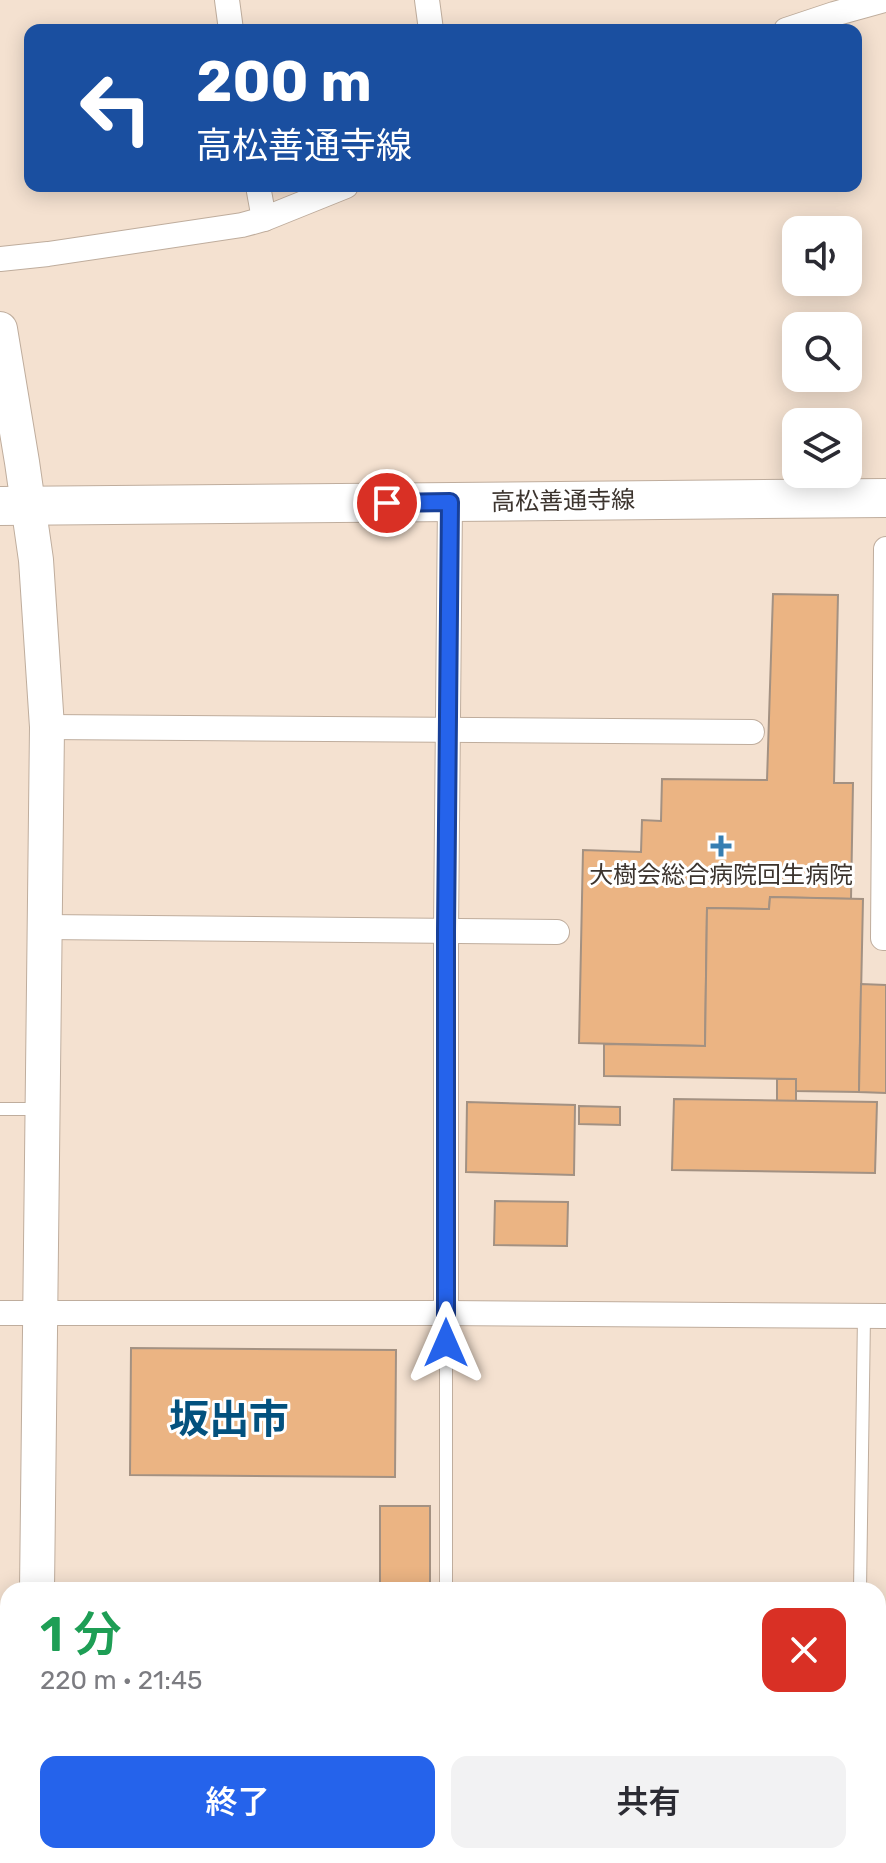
<!DOCTYPE html>
<html lang="ja">
<meta charset="utf-8">
<style>
body{margin:0;font-family:Rubik,"Noto Sans JP",sans-serif;background:#f2f2f3;color:#2b2b33;height:100vh;display:flex;flex-direction:column;font-size:30px;white-space:nowrap}
*{box-sizing:border-box;margin:0}
p{font-size:26px;color:#7c7c81}
.icon{flex:none;width:44px;height:44px;fill:none;stroke:currentColor;stroke-width:2;stroke-linecap:round;stroke-linejoin:round}
.map{position:relative;flex:1;overflow:hidden}
.drawer{position:absolute;left:0px;top:1582px;width:886px;height:282px;display:flex;flex-direction:column;background:#fff;border-radius:24px 24px 0 0;box-shadow:0 4px 20px #0003}
.drawer>*{flex:none}
.banner{position:absolute;left:24px;top:24px;width:838px;height:168px;border-radius:16px;box-shadow:0 4px 20px #0003;background:#1a4fa0;color:#fff;overflow:hidden}
.fabs{position:absolute;left:782px;top:216px;display:grid;gap:16px}
.fabs a{display:grid;place-items:center;width:80px;height:80px;border-radius:16px;background:#fff;box-shadow:0 4px 20px #0003;font-size:40px}
.pin{position:absolute;display:grid;place-items:center;width:68px;height:68px;color:#fff;margin:-34px;border:4px solid #fff;border-radius:50%;box-shadow:0 2px 8px #0007}
.me{position:absolute;width:88px;margin:-44px;rotate:0deg;stroke-linejoin:round;filter:drop-shadow(0 0 6px #0008)}
.turn{display:flex;align-items:center;gap:28px;height:168px;padding:0 40px;font-size:36px}
.turn .icon{width:104px;height:104px;stroke-width:2.5}
.turn b{display:block;font-size:56px;line-height:68px}
.round{display:grid;place-items:center;flex:none;width:84px;height:84px;border-radius:16px;background:#f2f2f3}
.summary{display:flex;align-items:center;justify-content:space-between;height:136px;padding:0 40px}
h1{font-size:48px;font-weight:600;line-height:60px;color:#1e9e55}
.button{display:flex;gap:16px;margin-top:auto;padding:16px 40px}
.button a{flex:1;height:92px;border-radius:16px;background:#2563eb;color:#fff;font-size:32px;font-weight:600;line-height:92px;text-align:center}
.button a+a{background:#f2f2f3;color:#2b2b33}
.map>svg:first-child{display:block}
.building{fill:#ebb483;stroke:#a39182;stroke-width:2}
.lines{fill:none;stroke-linecap:round;stroke-linejoin:round}
.lane-casing{stroke:#bfad9d;stroke-width:14}
.street-casing{stroke:#bfad9d;stroke-width:26}
.secondary-casing{stroke:#bfad9d;stroke-width:36}
.primary-casing{stroke:#bfad9d;stroke-width:40}
.path{stroke:#978a7f;stroke-width:5;stroke-dasharray:4 6;stroke-linecap:butt}
.lane{stroke:#fff;stroke-width:12}
.street{stroke:#fff;stroke-width:24}
.secondary{stroke:#fff;stroke-width:34}
.primary{stroke:#fff;stroke-width:38}
.route-casing{stroke:#184099;stroke-width:20}
.route{stroke:#2563eb;stroke-width:14}
.poi-dot{fill:#367eb2;stroke:#fff;stroke-width:3}
.labels{text-anchor:middle;dominant-baseline:central;stroke-width:6;stroke-linejoin:round;paint-order:stroke}
.street-label{font-size:24px;fill:#3c342e;stroke:#fff}
.poi-label{font-size:24px;fill:#3c342e;stroke:#fff}
.town-label{font-size:40px;font-weight:bold;fill:#03517e;stroke:#fff}
</style>
<div class="map">
<svg width="886" height="1863" viewBox="0 0 886 1863">
<rect width="100%" height="100%" fill="#f4e1d0"/>
<g class="building">
<path d="M773,594L838,595L834,783H853L851,899L770,897L769,909L707,908L705,1046L579,1043L583,850L641,852L642,820L661,821L662,779L767,780Z"/>
<path d="M770,897L863,899L859,1092L795,1091L796,1079L604,1076V1044L705,1046L707,908L769,909Z"/>
<path d="M861,984L886,985V1093L859,1092Z"/>
<rect x="777" y="1079" width="19" height="22"/>
<path d="M674,1099L877,1102L875,1173L672,1170Z"/>
<path d="M467,1102L575,1105L574,1175L466,1172Z"/>
<path d="M579,1106L620,1107V1125L579,1124Z"/>
<path d="M495,1201L568,1202L567,1246L494,1245Z"/>
<path d="M131,1348L396,1350L395,1477L130,1475Z"/>
<rect x="380" y="1506" width="50" height="84"/>
<rect x="878" y="1670" width="8" height="34"/>
<rect x="878" y="1736" width="8" height="52"/>
<rect x="85" y="1856" width="85" height="7"/>
<rect x="214" y="1856" width="24" height="7"/>
<rect x="343" y="1856" width="37" height="7"/>
<path d="M383,1856H429V1863H384Z"/>
<rect x="543" y="1856" width="213" height="7"/>
</g>
<g class="lines">
<defs>
<g id="lane">
<path d="M0,1109H39"/>
<path d="M446,1590V1313"/>
<path d="M860,1590L864,1316"/>
<path d="M445,1863V1856"/>
<path d="M857,1863V1856"/>
</g>
<g id="street">
<path d="M227,0L231,30"/>
<path d="M427,0L431,30"/>
<path d="M786,30L834,14L884,0"/>
<path d="M258,186L264,219"/>
<path d="M0,259L48,254L242,225L264,219L346,186"/>
<path d="M886,549L883,938H886"/>
<path d="M47,727L752,732"/>
<path d="M45,927L557,932"/>
<path d="M0,1313H446L886,1316"/>
<path d="M446,1313V931L450,502"/>
<path d="M0,1828L8,1827"/>
</g>
<g id="secondary">
<path d="M0,329L22,462L36,560L47,727L37,1590"/>
<path d="M35,1856V1863"/>
</g>
<path id="primary" d="M0,506L886,498"/>
</defs>
<use href="#lane" class="lane-casing"/>
<use href="#street" class="street-casing"/>
<use href="#secondary" class="secondary-casing"/>
<use href="#primary" class="primary-casing"/>
<g class="path">
<path d="M242,1863V1856"/>
<path d="M330,1863V1856"/>
</g>
<use href="#lane" class="lane"/>
<use href="#street" class="street"/>
<use href="#secondary" class="secondary"/>
<use href="#primary" class="primary"/>
</g>
<g class="lines">
<defs>
<path id="route" d="M387,503L450,502L446,931V1343"/>
</defs>
<use href="#route" class="route-casing"/>
<use href="#route" class="route"/>
</g>
<path class="poi-dot" d="M717 834h8v8h8v8h-8v8h-8v-8h-8v-8h8z"/>
<g class="labels">
<g class="street-label">
<text transform="translate(563 501) rotate(-1)">高松善通寺線</text>
</g>
<g class="poi-label">
<text x="721" y="875">大樹会総合病院回生病院</text>
</g>
<g class="town-label">
<text x="229" y="1419">坂出市</text>
</g>
</g>
</svg>
<div class="fabs">
<a><svg class="icon" aria-label="sound" viewBox="0 0 24 24"><path d="M4 9h4l5-4v14l-5-4H4zM17 9q2 3 0 6"/></svg></a>
<a><svg class="icon" aria-label="search" viewBox="0 0 24 24"><circle cx="10" cy="10" r="6"/><path d="M15 15l6 6"/></svg></a>
<a><svg class="icon" aria-label="layers" viewBox="0 0 24 24"><path d="M12 4l9 5-9 5-9-5zM3 14l9 5 9-5"/></svg></a>
</div>
<div class="pin" style="left:387px;top:503px;background:#d93025"><svg class="icon" aria-label="arrive" viewBox="0 0 24 24"><path d="M6 21V4h12l-3 4 3 4H6"/></svg></div>
<svg class="me" style="left:446px;top:1343px" viewBox="-20 -20 40 40"><path d="M0-17L14 15 0 8-14 15z" fill="#2563eb" stroke="#fff" stroke-width="4"/></svg>
<div class="banner">
<div class="turn"><svg class="icon" aria-label="left" viewBox="0 0 24 24"><path d="M17 20v-9H6M10 6l-5 5 5 5"/></svg><div><b>200 m</b>高松善通寺線</div></div>
</div>
<section class="drawer">
<div class="summary"><div><h1>1 分</h1><p>220 m · 21:45</p></div><a class="round" style="background:#d93025;color:#fff"><svg class="icon" aria-label="close" viewBox="0 0 24 24"><path d="M6 6l12 12M18 6L6 18"/></svg></a></div>
<div class="button"><a>終了</a><a>共有</a></div>
</section>
</div>
